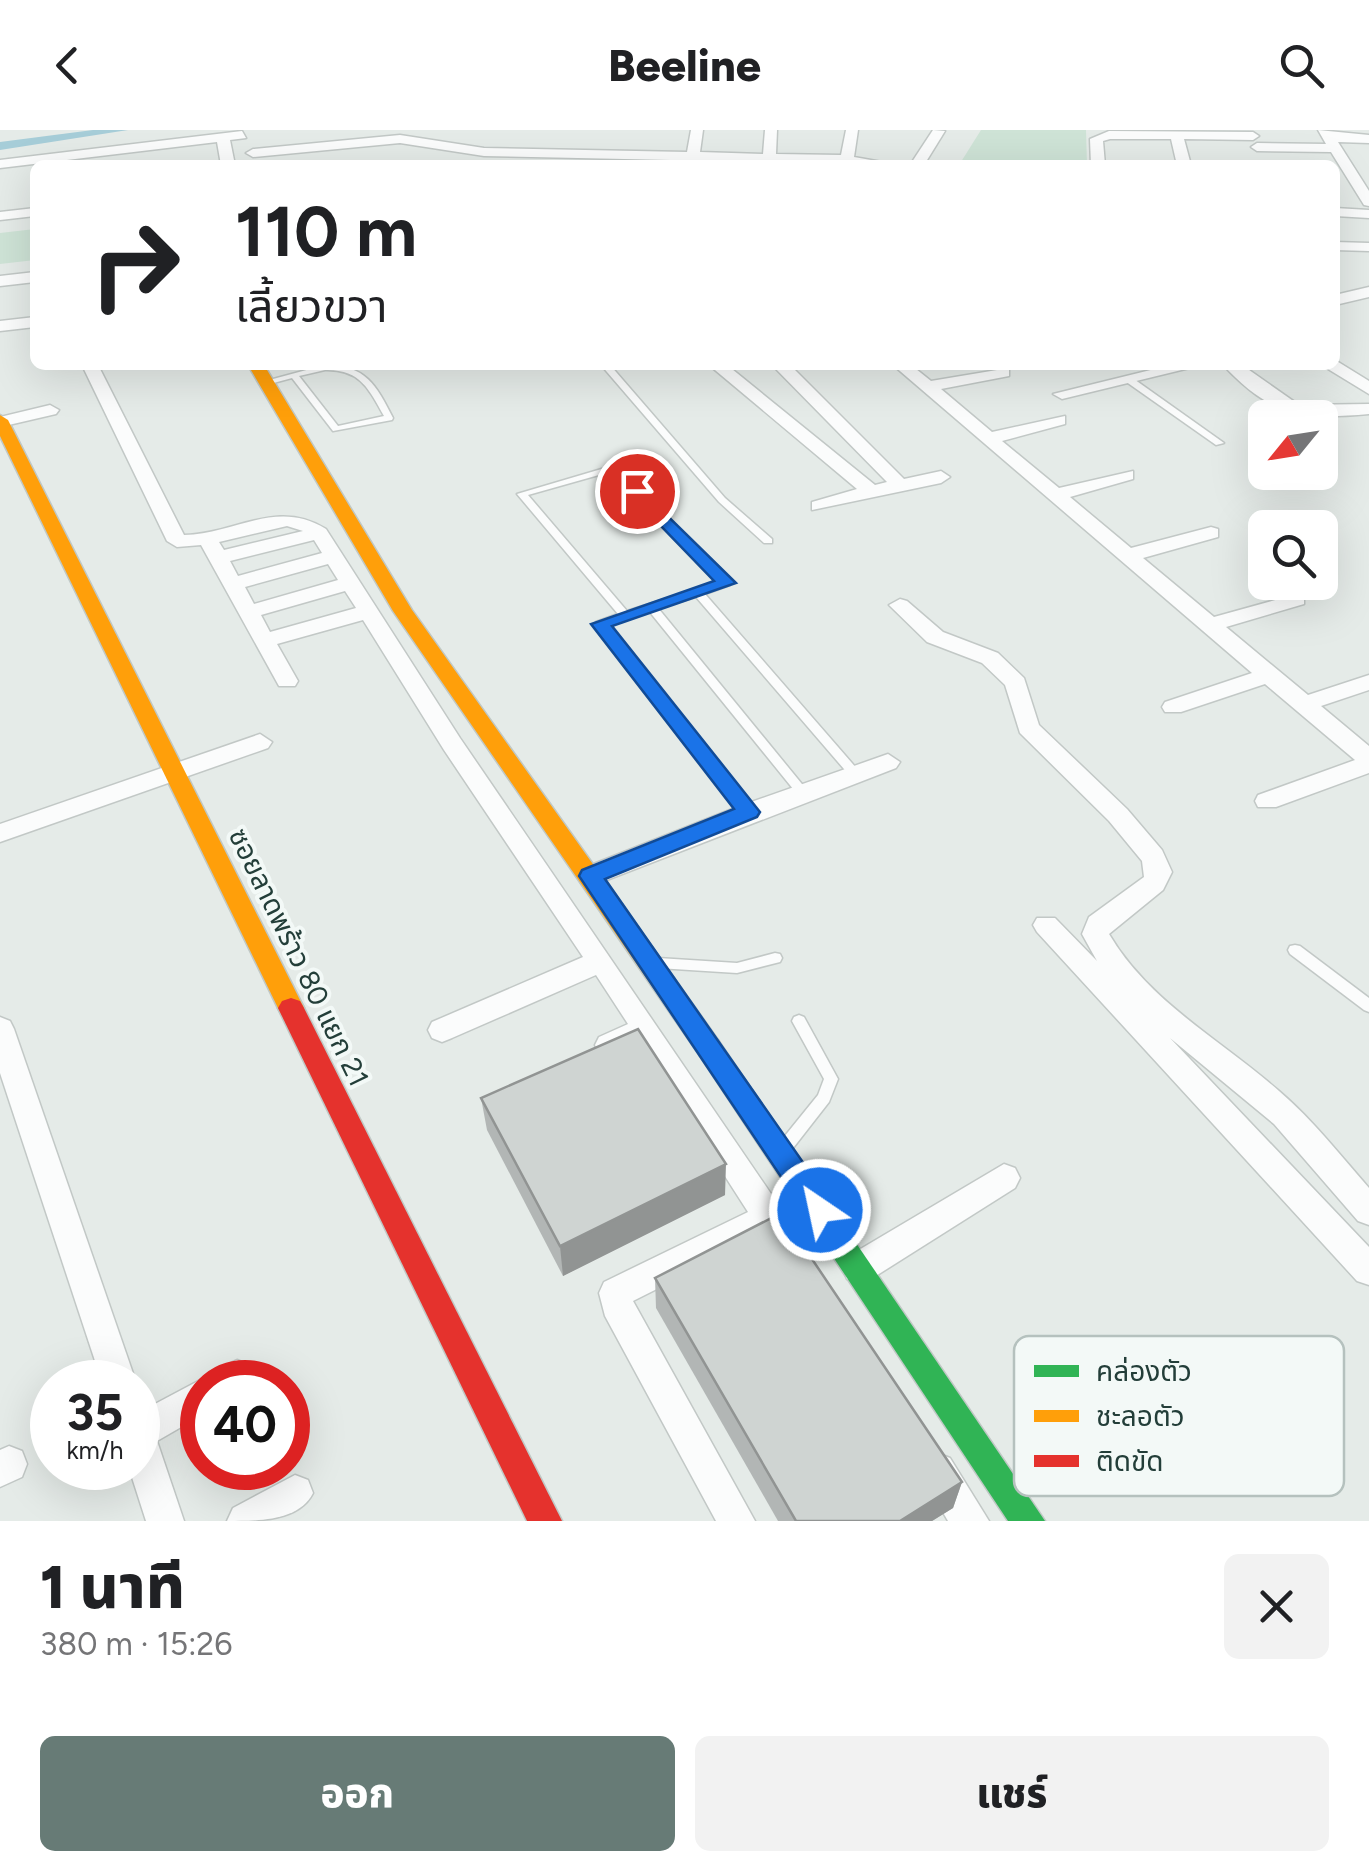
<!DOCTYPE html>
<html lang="th">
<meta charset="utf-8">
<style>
body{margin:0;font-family:Figtree,"Noto Sans Thai",sans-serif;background:#f2f2f2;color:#202124;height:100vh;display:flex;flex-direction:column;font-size:38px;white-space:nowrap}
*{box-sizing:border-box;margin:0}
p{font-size:32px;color:#757577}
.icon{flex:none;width:55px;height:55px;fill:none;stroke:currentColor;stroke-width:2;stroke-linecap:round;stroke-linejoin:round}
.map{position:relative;height:1391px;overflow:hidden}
.details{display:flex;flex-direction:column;background:#fff;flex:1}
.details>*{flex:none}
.guide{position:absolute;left:30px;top:30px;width:1310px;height:210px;border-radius:15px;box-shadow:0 10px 40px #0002;background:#fff;color:#202124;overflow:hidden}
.needle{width:65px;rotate:240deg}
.buttons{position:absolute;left:1248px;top:270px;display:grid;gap:20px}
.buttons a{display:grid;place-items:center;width:90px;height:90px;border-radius:15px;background:#fff;box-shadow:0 10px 40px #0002;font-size:50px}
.speed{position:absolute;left:30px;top:1230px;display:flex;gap:20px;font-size:50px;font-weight:700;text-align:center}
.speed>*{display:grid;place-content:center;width:130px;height:130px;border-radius:50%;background:#fff;box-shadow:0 10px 40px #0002;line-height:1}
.speed small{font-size:25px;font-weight:400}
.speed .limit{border:15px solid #d22;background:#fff;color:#111}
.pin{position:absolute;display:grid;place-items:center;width:85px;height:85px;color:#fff;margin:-42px;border:5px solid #fff;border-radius:50%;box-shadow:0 2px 10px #0007}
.me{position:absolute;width:110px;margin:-55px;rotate:326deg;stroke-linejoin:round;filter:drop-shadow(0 0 8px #0008)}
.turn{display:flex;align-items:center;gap:35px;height:210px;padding:0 40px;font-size:45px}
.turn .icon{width:130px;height:130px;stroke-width:2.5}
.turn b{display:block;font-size:70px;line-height:85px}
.round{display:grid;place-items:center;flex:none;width:105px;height:105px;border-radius:15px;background:#f2f2f2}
.overview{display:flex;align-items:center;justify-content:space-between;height:170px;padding:0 40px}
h1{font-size:60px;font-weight:800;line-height:75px}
.button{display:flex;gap:20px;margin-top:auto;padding:20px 40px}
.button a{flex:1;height:115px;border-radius:15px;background:#677b76;color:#fff;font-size:40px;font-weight:800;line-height:115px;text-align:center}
.button a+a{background:#f2f2f2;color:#202124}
header{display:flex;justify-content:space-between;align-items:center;height:130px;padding:0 40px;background:#fff;font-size:45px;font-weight:800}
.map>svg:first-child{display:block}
.green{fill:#cee3d6}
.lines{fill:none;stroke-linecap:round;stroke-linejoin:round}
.canal{fill:#a6cdd8;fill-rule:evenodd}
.lane-casing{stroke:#c2c8c6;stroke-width:3}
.street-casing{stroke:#c2c8c6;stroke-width:3}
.fast-casing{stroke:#c0c8c5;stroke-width:3}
.slow-casing{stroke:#c0c8c5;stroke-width:3}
.jam-casing{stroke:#c0c8c5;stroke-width:3}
.lane{fill:#fbfcfc;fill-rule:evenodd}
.street{fill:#fbfcfc;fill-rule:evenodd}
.fast{fill:#30b455;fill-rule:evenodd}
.slow{fill:#ff9f0a;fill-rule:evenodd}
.jam{fill:#e5322d;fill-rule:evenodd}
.wall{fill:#b2b6b5}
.shaded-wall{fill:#919493}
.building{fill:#cfd4d2;stroke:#919493;stroke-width:2.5}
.route{fill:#1a73e8;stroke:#114b97;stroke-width:2.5}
.labels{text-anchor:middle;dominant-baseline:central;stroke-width:8;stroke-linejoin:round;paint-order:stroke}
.street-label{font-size:28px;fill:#233e39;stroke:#f3f9f7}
.key{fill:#f3f9f7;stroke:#b5c1be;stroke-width:2.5}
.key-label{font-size:28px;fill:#233e39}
</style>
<header><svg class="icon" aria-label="back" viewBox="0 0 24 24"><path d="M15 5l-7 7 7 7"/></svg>Beeline<svg class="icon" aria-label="search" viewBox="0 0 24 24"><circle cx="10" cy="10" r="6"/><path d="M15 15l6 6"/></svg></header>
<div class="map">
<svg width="1369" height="1391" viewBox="0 0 1369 1391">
<rect width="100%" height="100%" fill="#e5ebe8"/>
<g class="green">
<path d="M981,0H1086L1087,35H959Z"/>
<path d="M35,99V130L0,134V103Z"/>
</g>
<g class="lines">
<path class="canal" d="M93,0H128L0,20V12Z"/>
<defs>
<g id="lane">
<path d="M325,235C366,235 376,255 393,288L392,290L333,301L292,248L266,255L262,252ZM325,240C360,239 369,259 384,286L338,296L299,246Z"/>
<path d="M601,235H610L725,368L772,409V413H764L719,372Z"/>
<path d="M1125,247H1131L1224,313L1216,315L1125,251Z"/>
<path d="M615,335L618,336L730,451V455L705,464L858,640L860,643L858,646H850L696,467L658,478L806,659L808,662L806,665H798L649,481L607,495L755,682L749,686L745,685L596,496L595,494L596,492L618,484L517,364ZM613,341L719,452L627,481L528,365Z"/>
<path d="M1295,815L1300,816L1369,868V882L1364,880L1290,824L1288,820L1290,816Z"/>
<path d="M775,823L780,824L782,828L780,832L737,843L658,838L653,837L651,833L653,829L658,828L737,833Z"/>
<path d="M799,885L804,887L838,949L829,972L790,1022L785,1024L780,1022L777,1017L780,1012L818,965L824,949L792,891L794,887Z"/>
</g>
<g id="street">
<path d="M691,0H703L700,22L763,24L765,0H777L776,24L841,25L846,0H858L854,27L899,35L484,26L400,13L253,27L246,23L253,19L400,5L484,18L687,22Z"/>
<path d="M933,0L945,1L924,35H910Z"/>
<path d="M1318,0L1369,5V13L1338,12L1369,61V76L1364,75L1331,22L1257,21L1251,17L1257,13L1326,14Z"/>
<path d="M242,1L246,8L230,10L235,35H221L217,12L0,38V30Z"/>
<path d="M1109,1L1253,2L1259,6L1253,10L1184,9L1191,35H1177L1171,9H1110L1103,11L1105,35H1091L1090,9Z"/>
<path d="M35,78V86L0,90V82Z"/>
<path d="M1335,78L1369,80V88L1335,86Z"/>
<path d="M1335,112L1369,113V121L1335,120Z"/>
<path d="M35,142V152L0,156V146Z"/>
<path d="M1369,157V167L1335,175V165Z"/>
<path d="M35,187V197L0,201V191Z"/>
<path d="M1335,230L1369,251V264L1328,239L1326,235H1335Z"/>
<path d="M82,235H98L184,405C235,404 277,368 326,399L460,608L780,1077L785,1087L780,1097L633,1171L755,1391H716L605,1186L599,1163L604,1152L748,1082L640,914L609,927L599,923L595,915L599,907L628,894L596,845L452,908L442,912L432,908L428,900L432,892L583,827L444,620L363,490L277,514L298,551L295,556H279L201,415L177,417L167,411ZM287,396L303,401L224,420L219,412ZM314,410L322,423L238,446L230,431ZM328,434L338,450L254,474L245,457ZM345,461L356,478L270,502L261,485Z"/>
<path d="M709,235H727L875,355L887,352L772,235H790L904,349L941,341L950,347L941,353L812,380V372L857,359Z"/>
<path d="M893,235H911L931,251L1009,238V246L941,259L992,302L1065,286V294L1002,311L1059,358L1133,341V349L1070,367L1131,418L1211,397L1218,399V407L1143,428L1214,487L1297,464L1304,466V474L1226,497L1308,565L1369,545V560L1321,576L1369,616V643L1276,677H1258L1255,671L1258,665L1355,630L1265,554L1181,582H1165L1162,577L1165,572L1252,543Z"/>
<path d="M1171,235H1202L1062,269L1053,264Z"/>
<path d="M1223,235H1242L1299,275L1369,274V284C1302,290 1272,287 1223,235Z"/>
<path d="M50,275L59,280L56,284L0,297V287Z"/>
<path d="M900,469L907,471L943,502L998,523L1024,548L1039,595L1127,679L1162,720L1172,742L1163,760L1109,804C1149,872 1221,910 1279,961C1313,990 1340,1025 1369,1058V1095L1358,1091L1274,994L1170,908L1369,1117V1155L1357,1151L1037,802L1033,795L1037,788H1055L1097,831L1082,804L1089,787L1144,747L1142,731L1109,691L1020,603L1005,555L982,533L927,512L889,475Z"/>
<path d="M260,604L272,612L268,618L0,712V694Z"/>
<path d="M888,624L900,632L896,638L599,753H581L577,746L581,739L740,676Z"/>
<path d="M0,887L10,891L14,899L136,1252H102L0,943Z"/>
<path d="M1004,1034L1015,1038L1020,1048L1015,1058L871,1149L859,1153L847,1149L843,1138L847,1127Z"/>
<path d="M237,1230L249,1235L254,1247L252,1252H202V1285L157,1311L184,1391H146L129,1338H138V1283L202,1249L210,1252L215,1240Z"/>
<path d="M9,1316L22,1321L27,1334L22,1347L0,1357V1320Z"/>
<path d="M937,1323L950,1328L989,1391H948L919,1341L924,1328Z"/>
<path d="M295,1345L308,1350L313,1363C299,1391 259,1391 227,1391L233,1378Z"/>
</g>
<path id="fast" d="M709,907L718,910L1045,1391H1008L700,926L696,918L700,910Z"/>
<g id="slow">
<path d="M248,235H264L412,480L718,910L722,918L718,926L709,929L700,926L393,481Z"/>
<path d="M0,285L8,290L304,878L300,885L291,888L282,885L278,878L0,306Z"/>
</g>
<path id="jam" d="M291,868L300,871L304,878L562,1391H527L278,878L282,871Z"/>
</defs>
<use href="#lane" class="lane-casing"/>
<use href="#street" class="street-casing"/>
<use href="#fast" class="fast-casing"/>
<use href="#slow" class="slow-casing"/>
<use href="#jam" class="jam-casing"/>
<use href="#lane" class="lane"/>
<use href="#street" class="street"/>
<use href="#fast" class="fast"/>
<use href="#slow" class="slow"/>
<use href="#jam" class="jam"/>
</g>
<g class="wall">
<path d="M481,968L725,1065L563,1146L487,1000Z"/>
<path d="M655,1148L962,1352L953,1378L932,1391H778L656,1178Z"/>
</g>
<g class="shaded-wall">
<path d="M726,1034L725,1065L563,1146L560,1116Z"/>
<path d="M962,1352L953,1378L932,1391H900Z"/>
</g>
<g class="building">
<path d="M638,899L726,1034L560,1116L481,968Z"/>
<path d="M781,1083L962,1352L900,1391H796L655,1148Z"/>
</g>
<path class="route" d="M637,356L736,453L612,496L760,682L757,687L605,749L830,1071L834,1080L830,1090L820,1094L810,1090L579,746L582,740L734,679L591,494L714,451L631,365L629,361Z"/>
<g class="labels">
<g class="street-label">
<text transform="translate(299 827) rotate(64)">ซอยลาดพร้าว 80 แยก 21</text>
</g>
</g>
<rect x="1014" y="1206" width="330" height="160" rx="15" class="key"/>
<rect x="1034" y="1235" width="45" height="12" fill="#30b455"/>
<rect x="1034" y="1280" width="45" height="12" fill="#ff9f0a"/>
<rect x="1034" y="1325" width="45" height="12" fill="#e5322d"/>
<g class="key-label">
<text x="1096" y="1251">คล่องตัว</text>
<text x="1096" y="1296">ชะลอตัว</text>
<text x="1096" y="1341">ติดขัด</text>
</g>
</svg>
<div class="buttons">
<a><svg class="needle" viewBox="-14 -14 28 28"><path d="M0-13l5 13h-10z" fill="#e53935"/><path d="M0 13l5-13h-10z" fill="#757577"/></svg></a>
<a><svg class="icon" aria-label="search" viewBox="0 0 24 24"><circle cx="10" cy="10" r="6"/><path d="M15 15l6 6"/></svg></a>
</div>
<div class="speed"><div>35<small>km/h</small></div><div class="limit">40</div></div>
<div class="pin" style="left:637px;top:361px;background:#d93025"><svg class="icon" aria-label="arrive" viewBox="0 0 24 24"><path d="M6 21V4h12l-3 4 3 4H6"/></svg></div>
<svg class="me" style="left:820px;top:1080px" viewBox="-20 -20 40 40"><circle r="17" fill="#1a73e8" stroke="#fff" stroke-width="3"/><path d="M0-11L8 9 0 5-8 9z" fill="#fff"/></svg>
<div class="guide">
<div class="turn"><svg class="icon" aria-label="right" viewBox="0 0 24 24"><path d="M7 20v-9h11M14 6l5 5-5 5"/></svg><div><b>110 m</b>เลี้ยวขวา</div></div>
</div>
</div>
<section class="details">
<div class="overview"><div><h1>1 นาที</h1><p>380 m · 15:26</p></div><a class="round"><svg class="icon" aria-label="close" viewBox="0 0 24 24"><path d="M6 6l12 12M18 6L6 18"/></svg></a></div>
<div class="button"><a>ออก</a><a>แชร์</a></div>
</section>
